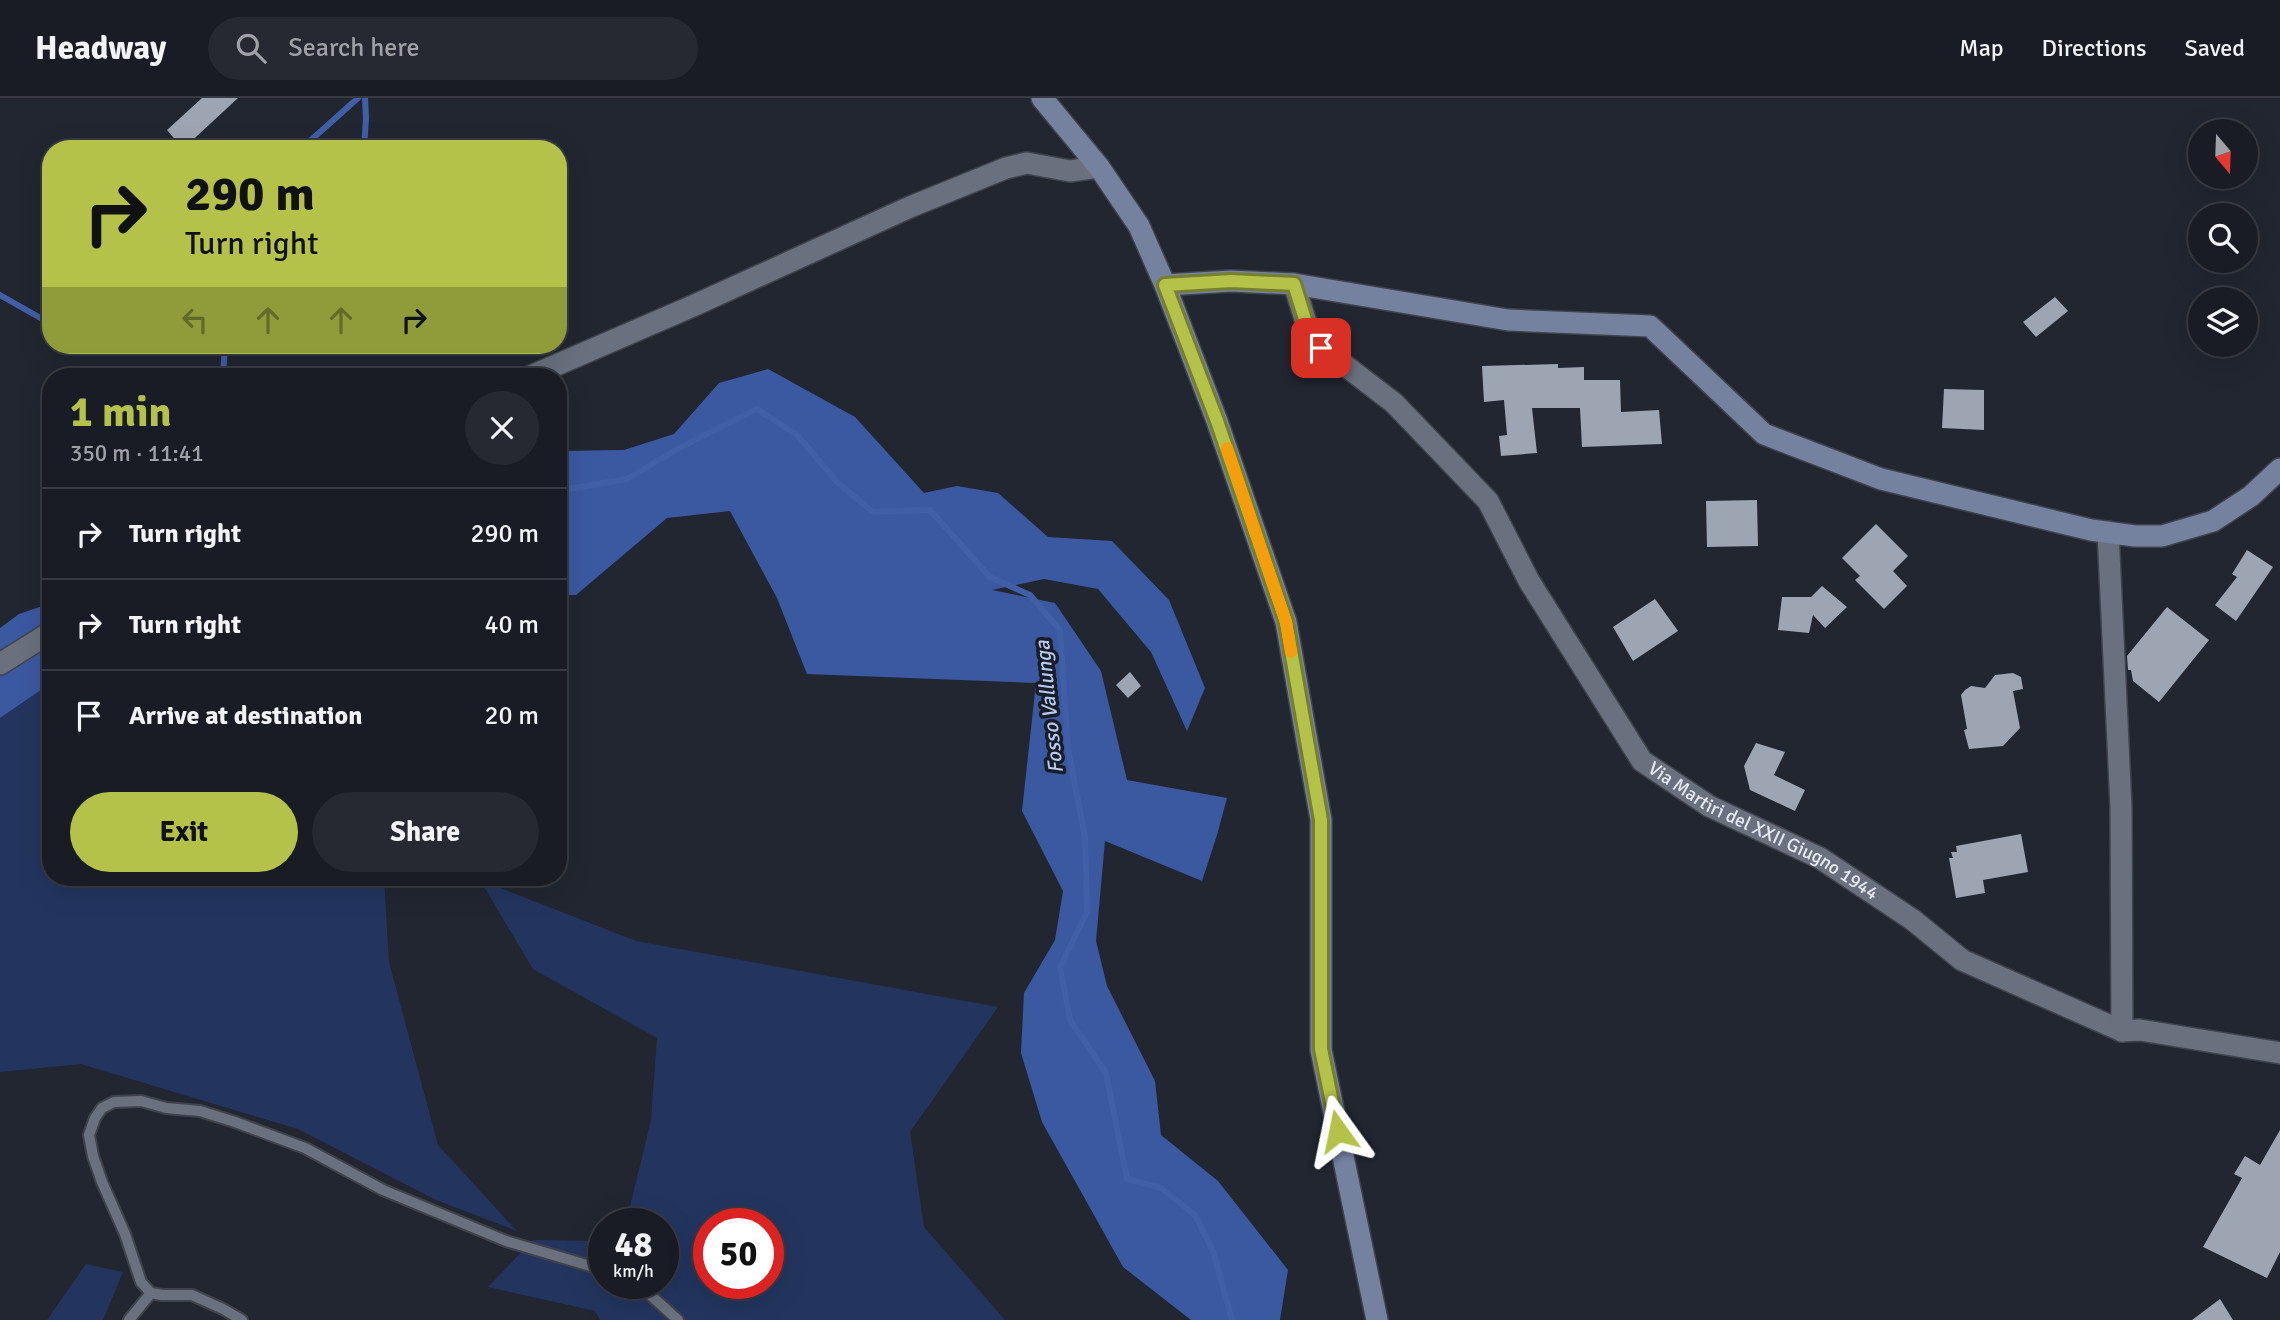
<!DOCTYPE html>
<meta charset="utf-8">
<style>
body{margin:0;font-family:Signika,sans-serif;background:#262932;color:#f1f3f6;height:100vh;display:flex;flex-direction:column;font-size:26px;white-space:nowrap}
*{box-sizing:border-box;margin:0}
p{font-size:23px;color:#9fa1a7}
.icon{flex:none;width:38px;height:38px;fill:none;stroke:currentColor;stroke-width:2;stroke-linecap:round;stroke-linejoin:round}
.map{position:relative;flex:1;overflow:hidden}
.details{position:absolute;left:42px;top:270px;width:525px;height:518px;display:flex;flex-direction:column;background:#191c25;border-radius:28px;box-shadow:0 7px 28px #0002,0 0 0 2px #373a42}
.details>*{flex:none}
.guide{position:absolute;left:42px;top:42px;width:525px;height:214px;border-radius:28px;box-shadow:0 7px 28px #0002,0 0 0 2px #373a42;background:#b5c249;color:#111;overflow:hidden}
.needle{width:46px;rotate:161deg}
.fabs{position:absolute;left:2188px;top:21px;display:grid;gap:14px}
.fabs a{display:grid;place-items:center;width:70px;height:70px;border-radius:50%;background:#191c25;box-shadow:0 7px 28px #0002,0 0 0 2px #373a42;font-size:35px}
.speed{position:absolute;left:588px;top:1110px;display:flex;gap:14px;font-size:35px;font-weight:700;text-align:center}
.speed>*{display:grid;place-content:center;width:91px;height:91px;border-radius:50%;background:#191c25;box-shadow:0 7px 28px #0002,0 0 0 2px #373a42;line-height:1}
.speed small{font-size:18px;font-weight:400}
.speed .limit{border:10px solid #d22;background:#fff;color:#111}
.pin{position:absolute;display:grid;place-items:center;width:60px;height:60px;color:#fff;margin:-30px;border-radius:14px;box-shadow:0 4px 10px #0006}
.me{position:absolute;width:77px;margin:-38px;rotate:348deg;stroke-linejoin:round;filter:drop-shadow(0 0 5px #0008)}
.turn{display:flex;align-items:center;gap:24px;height:147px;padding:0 28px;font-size:32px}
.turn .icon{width:91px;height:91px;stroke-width:2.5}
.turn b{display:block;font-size:49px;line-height:60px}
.lanes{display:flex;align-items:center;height:66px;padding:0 28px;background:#0003;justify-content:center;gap:35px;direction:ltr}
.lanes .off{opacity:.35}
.round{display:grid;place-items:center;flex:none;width:74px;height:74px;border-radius:37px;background:#262932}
.overview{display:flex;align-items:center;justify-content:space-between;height:119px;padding:0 28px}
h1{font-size:42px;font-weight:800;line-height:52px;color:#b5c249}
.primary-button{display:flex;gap:14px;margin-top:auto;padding:14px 28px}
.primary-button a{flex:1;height:80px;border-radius:42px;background:#b5c249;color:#111;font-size:28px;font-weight:800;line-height:80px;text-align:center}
.primary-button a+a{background:#262932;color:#f1f3f6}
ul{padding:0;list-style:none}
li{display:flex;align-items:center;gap:21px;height:91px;padding:0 28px;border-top:2px solid #373a42}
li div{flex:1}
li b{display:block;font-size:26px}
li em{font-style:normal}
header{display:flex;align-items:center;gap:42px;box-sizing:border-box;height:98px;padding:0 35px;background:#191c25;border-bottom:2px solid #373a42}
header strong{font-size:33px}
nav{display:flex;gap:38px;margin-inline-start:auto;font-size:24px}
.search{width:490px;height:63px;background:#262932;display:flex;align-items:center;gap:18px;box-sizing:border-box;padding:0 24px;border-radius:38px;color:#9fa1a7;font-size:26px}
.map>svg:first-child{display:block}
.green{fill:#23355f;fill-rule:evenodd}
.forest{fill:#3b59a1}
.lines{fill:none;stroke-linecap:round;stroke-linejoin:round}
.stream{stroke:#415fa7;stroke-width:6}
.building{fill:#9ea5b2}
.lane-casing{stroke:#40434c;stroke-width:14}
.street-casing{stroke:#40434c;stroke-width:24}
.secondary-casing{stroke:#40434c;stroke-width:24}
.lane{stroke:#6a707d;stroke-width:10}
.street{stroke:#6a707d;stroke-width:21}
.secondary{stroke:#7482a0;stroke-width:21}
.route-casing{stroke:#767e2f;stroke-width:18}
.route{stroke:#b5c249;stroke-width:12}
.slow{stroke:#f59e0b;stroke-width:12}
.labels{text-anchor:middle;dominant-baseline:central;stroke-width:7;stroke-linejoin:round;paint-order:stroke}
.street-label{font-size:19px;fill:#e6e9f1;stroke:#181d27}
.water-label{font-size:21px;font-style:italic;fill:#b6caf2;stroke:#181d27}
</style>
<header>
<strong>Headway</strong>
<div class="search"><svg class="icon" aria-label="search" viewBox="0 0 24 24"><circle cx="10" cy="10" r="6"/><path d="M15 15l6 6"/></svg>Search here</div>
<nav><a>Map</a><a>Directions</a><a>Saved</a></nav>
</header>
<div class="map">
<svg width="2280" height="1222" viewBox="0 0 2280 1222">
<rect width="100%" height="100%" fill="#212631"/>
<g class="green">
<path d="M51,585V779H384L389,864L438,1047L517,1133L436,1102L298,1031L81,966L0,974V620Z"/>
<path d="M480,782L636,843L998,909L910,1034L924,1129L1005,1222H600L595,1213L488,1189L533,1142L604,1143V1185H663V1125H626L651,1022L657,940L533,871ZM709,1125H768V1185H709Z"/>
<path d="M86,1166L123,1174L103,1222H47Z"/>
</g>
<g class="forest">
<path d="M768,271L855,319L924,395L957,388L998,395L1048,439L1112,443L1169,502L1205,590L1187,633L1151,554L1098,491L1044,481L992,492L1055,505L1101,573L1127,682L1227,700L1217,737L1202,783L1105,743L1096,843L1107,888L1155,983L1161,1037L1218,1083L1288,1172L1280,1222H1191L1123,1169L1042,1024L1021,955L1024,895L1055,842L1063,793L1022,713L1036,585L807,576L777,500L730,413L667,420L576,497H558V353L624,352L674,336L719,285Z"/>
<path d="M51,505V585L0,620V530L19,516Z"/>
</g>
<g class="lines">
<g class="stream">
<path d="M301,51L358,0"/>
<path d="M364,51L366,20L365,0"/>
<path d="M0,197L44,222L51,217"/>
<path d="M223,278L225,247"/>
<path d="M558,393L627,381L681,349L757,311L797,337L838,385L873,414L930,412L990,479L1030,497L1060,532L1068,650L1085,739L1087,814L1060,869L1070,922L1106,975L1127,1081L1161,1090L1195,1117L1213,1153L1232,1222"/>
</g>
</g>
<g class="building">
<path d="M202,0H238L183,51L167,32Z"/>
<path d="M2055,199L2068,213L2036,239L2023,224Z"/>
<path d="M1558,266V270L1584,269V282H1620L1621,314L1659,312L1662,346L1582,349L1580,310H1532L1537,355L1501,358L1499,338L1507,337L1504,302L1484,304L1482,268Z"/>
<path d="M1944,291L1984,292V332L1942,330Z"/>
<path d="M1757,402L1758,448L1707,449L1706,403Z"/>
<path d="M1876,426L1908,458L1893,473L1907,488L1884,511L1855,482L1860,478L1842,460Z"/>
<path d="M2247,452L2273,469L2236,523L2215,507L2237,479L2232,476Z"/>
<path d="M1822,488L1847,509L1825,530L1813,517L1809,535L1778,532L1782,499H1811Z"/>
<path d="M1655,501L1678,533L1633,563L1613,529Z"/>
<path d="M2167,509L2209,542L2159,604L2133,583L2131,572H2128L2127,558Z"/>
<path d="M1130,574L1141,588L1128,600L1116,587Z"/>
<path d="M2013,575L2021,579L2023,591L2013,593L2020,630L2003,648L1969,651L1964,632L1967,631L1961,597L1965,592L1971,588L1985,590L1995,577Z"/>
<path d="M1756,645L1785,654L1774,677L1805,692L1795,713L1750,692L1744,668Z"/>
<path d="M2021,736L2028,774L1983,782L1985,795L1956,800L1949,760H1953L1951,754H1957L1956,748Z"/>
<path d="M2280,1032V1154L2267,1180L2203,1149L2242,1080L2234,1076L2245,1058L2260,1067Z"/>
<path d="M2220,1201L2233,1222H2192Z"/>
</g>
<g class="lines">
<defs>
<g id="lane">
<path d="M637,1185L678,1222"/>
<path d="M129,1222L151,1195"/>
<path d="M242,1222L223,1211L192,1197H162L151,1195L141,1184L125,1136L102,1084L93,1058L89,1037L95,1020L102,1010L114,1004L141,1003L166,1010L200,1013L235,1024L305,1050L383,1092L506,1143L604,1172"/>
</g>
<g id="street">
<path id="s1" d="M1294,186L1309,234L1321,249L1394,305L1488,403L1529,483L1642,663L1709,708L1820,760L1913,822L1962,862L2122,933L2140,932L2280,955"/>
<path d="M531,278L695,207L910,109L1006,70L1027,65L1070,73L1099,69"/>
<path d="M2108,434L2121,709L2122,933"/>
<path d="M0,566L51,534"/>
</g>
<g id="secondary">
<path d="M1042,0L1099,69L1139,128L1165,187L1217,323L1286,524L1321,722V952L1377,1222"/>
<path d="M1165,187L1231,183L1294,186L1508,222L1650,228L1764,336L1881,381L2091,432L2135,438H2162L2213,423L2251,398L2280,371"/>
</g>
</defs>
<use href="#lane" class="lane-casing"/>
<use href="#street" class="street-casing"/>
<use href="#secondary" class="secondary-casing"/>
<use href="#lane" class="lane"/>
<use href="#street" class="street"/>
<use href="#secondary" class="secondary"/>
</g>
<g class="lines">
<defs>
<path id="route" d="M1321,250L1309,234L1294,186L1231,183L1165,187L1217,323L1286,524L1321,722V951L1338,1033"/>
</defs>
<use href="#route" class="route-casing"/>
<use href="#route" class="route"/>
<path class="slow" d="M1227,350L1286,524L1291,554"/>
</g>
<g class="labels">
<g class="street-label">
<text stroke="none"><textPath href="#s1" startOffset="740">Via Martiri del XXII Giugno 1944</textPath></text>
</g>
<g class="water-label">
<text transform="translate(1049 609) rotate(-96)">Fosso Vallunga</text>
</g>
</g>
</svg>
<div class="fabs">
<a><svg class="needle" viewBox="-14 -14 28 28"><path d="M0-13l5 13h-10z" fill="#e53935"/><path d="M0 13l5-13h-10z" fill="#9fa1a7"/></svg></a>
<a><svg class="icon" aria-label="search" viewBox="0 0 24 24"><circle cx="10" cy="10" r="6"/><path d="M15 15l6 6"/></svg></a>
<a><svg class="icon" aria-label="layers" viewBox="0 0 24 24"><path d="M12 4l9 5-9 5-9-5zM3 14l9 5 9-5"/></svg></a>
</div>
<div class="speed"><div>48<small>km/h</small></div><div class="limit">50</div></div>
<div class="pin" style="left:1321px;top:250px;background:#d93025"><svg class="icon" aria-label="arrive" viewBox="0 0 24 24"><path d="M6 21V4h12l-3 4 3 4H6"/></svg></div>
<svg class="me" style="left:1338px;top:1033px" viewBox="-20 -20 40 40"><path d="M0-17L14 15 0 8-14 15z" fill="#b5c249" stroke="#fff" stroke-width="4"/></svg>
<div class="guide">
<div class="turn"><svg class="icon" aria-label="right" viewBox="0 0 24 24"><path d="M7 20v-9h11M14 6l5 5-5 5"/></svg><div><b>290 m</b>Turn right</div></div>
<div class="lanes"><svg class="icon off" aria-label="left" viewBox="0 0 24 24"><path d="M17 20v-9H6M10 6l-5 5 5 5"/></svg><svg class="icon off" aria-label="ahead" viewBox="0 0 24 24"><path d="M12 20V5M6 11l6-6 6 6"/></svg><svg class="icon off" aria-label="ahead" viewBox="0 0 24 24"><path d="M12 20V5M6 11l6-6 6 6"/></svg><svg class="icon" aria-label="right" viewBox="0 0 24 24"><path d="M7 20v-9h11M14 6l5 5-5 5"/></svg></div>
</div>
<section class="details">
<div class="overview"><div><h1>1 min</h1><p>350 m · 11:41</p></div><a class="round"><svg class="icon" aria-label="close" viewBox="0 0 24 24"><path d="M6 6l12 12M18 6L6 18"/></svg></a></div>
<ul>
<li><svg class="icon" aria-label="right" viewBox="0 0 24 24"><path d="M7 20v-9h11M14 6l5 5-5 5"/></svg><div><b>Turn right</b></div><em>290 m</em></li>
<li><svg class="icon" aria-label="right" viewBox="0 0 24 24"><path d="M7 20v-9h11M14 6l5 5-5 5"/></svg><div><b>Turn right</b></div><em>40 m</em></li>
<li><svg class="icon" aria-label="arrive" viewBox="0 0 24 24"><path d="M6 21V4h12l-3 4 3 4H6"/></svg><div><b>Arrive at destination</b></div><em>20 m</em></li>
</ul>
<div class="primary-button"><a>Exit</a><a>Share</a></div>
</section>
</div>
